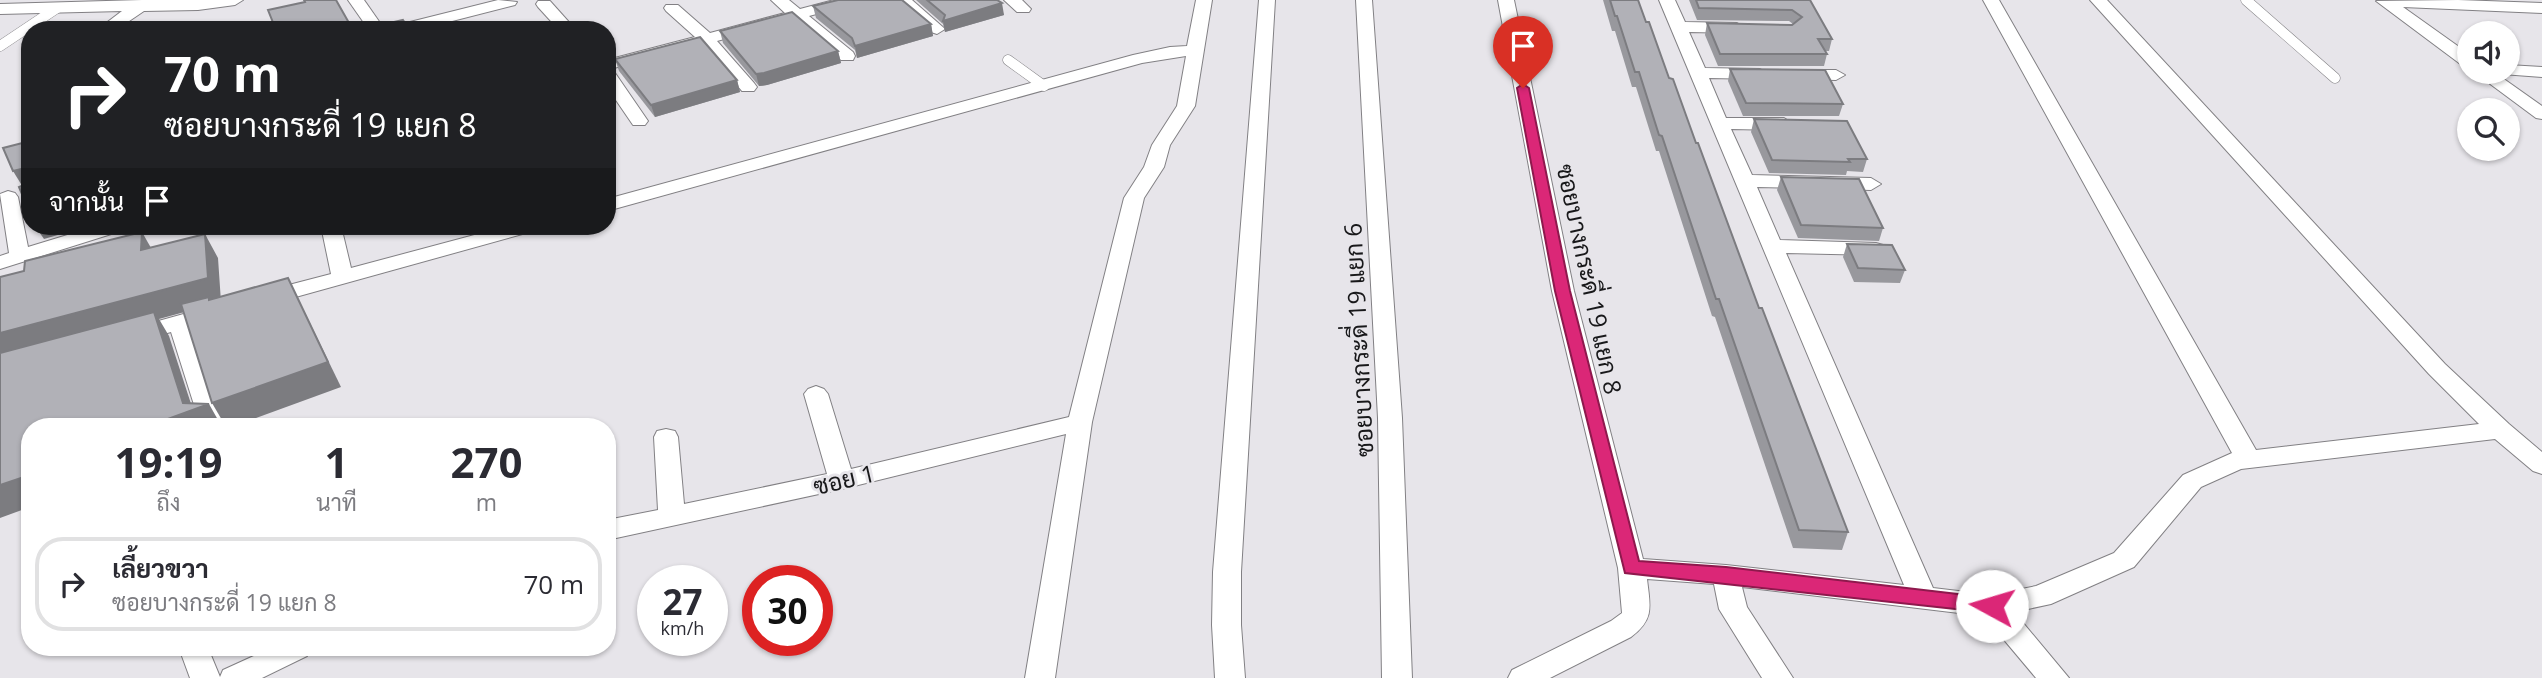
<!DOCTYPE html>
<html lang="th">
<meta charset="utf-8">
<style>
body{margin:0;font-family:"Open Sans",Sarabun,sans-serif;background:#f7f7f7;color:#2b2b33;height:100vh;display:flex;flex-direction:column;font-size:26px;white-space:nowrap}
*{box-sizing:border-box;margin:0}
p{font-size:23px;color:#7c7c81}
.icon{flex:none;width:38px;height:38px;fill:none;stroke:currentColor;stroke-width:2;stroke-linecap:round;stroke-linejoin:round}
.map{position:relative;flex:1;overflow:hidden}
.drawer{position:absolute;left:21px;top:418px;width:595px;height:238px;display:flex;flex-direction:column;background:#fff;border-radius:28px;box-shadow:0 2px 5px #0004}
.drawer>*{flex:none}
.banner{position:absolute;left:21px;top:21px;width:595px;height:214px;border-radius:28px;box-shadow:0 2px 5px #0004;background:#202124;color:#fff;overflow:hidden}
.controls{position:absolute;left:2457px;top:21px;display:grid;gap:14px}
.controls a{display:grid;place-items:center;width:63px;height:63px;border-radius:50%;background:#fff;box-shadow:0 2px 5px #0004;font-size:35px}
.speed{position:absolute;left:637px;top:565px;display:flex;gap:14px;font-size:35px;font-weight:700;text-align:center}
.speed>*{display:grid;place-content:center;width:91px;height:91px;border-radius:50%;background:#fff;box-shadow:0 2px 5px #0004;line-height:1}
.speed small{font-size:18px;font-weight:400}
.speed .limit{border:10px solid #d22;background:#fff;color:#111}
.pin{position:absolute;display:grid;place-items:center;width:60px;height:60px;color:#fff;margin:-72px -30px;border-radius:50% 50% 50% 0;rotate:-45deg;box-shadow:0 0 7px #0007}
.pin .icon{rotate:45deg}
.me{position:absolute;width:77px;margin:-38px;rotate:276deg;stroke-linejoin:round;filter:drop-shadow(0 0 5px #0008)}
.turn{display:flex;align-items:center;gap:24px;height:147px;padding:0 28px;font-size:32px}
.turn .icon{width:91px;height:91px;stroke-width:2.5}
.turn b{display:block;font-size:49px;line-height:60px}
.then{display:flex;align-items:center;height:66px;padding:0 28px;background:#0003;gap:14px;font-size:26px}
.eta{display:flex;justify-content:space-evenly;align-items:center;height:119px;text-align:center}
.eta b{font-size:42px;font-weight:700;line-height:49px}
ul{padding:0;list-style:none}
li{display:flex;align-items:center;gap:21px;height:94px;margin:0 14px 10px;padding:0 14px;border:4px solid #e1e1e2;border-radius:28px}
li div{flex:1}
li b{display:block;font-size:26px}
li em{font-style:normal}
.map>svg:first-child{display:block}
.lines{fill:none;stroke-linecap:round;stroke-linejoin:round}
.lane-casing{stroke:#828084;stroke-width:11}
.street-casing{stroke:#828084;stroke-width:2}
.lane{stroke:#fff;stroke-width:10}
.street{fill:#fff;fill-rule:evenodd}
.wall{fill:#98989d}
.shaded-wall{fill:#7c7c80}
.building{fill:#b1b1b7;stroke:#7c7c80;stroke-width:2}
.route{fill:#db2777;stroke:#8e194d;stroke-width:2}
.labels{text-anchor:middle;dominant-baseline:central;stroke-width:6;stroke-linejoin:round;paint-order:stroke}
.street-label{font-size:24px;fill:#18181a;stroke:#e7e5ea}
</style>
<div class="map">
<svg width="2542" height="678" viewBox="0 0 2542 678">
<rect width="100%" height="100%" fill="#e7e5ea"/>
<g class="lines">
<defs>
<g id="lane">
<path d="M2246,0L2335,78"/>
<path d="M0,46L57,8"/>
<path d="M1008,60L1044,86"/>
</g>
<g id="street">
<path d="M142,0H243L235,5L198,10L144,11L116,30H97L122,11L0,14V4Z"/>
<path d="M348,0H364L385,30H369Z"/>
<path d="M498,0L517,2L515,5L417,30H388L390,27Z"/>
<path d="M771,0H789L800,9L834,0H860L858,3L809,16L853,52L855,56L853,60H841L794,20L717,41L754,83L757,87L754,91H742L703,45L610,69L613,70L648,121L645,125H633L607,87V60L695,37L666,11L664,8L666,5H678L710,33L785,13Z"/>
<path d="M894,0H912L945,29L937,34L931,32Z"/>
<path d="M1004,0H1022L1031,9L1029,12H1017Z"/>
<path d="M1196,0H1212L1195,106L1170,145L1164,167L1144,198L1092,422L1055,678H1025L1066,434L842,489L607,540V520L658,510L654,437L657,431L666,429L675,431L678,437L684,504L827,474L804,394L808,389L816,386L824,389L828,394L851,469L1069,417L1124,198L1144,167L1152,145L1177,106L1186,56L1142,63L607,211V199L1133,55L1170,47L1187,46Z"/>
<path d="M1259,0H1275L1241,572V625L1245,678H1215L1212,625L1213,572Z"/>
<path d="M1356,0H1372L1402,418L1412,678H1382L1378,418Z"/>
<path d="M1498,0H1514L1574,291L1643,559L1726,565L1904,585L1659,0H1675L1685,22L1737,23L1745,28L1737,33L1689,32L1705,68L1760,69L1769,74L1760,79L1709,78L1726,118H1784L1793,124L1784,130L1731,129L1752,175L1871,178L1881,184L1871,190L1757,187L1780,240L1876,243L1883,245L1886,249L1883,253L1876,255L1786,253L1933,588L1992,595L2036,586L2114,553L2183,475L2232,453L1983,0H1999L2256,450L2479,424L2429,374L2090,0H2107L2445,364L2509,424L2542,452V474L2533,471L2495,439L2241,469L2201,487L2134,567L2051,604L2014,612L2069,678H2036L1984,616L1742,587L1747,607L1793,678H1762L1719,609L1714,584L1647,579C1650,606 1655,619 1631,637L1550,678H1508L1512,670L1611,621L1622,613L1618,568L1552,291Z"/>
<path d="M2458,0L2542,3V13L2403,7L2469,54V67L2463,66L2376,1Z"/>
<path d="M538,1H550L576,30H559L538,7L536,4Z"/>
<path d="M2508,65L2542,67V77L2502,74L2501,72H2508Z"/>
<path d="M1797,70H1836L1845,75L1836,80L1791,79L1788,75Z"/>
<path d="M2474,72H2494L2542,106V119L2536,118Z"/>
<path d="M8,191L15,193L18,197L28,247L97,226H127L124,230L0,269V256L9,253L0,194Z"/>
<path d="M321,226H341L351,268L508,226H540L537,230L274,303H258L255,298L258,293L331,274Z"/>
<path d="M216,305L224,307L227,312L224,317L191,326L225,427H201L171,332L134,342L126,340L123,335L126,330Z"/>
<path d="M179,648H208L220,677L223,670L271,648H312L307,656L262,678H190Z"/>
</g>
</defs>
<use href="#lane" class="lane-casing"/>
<use href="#street" class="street-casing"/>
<use href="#lane" class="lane"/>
<use href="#street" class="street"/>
</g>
<g class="wall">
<path d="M916,0H997L1004,15L945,32L943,24Z"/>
<path d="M1603,0H1638L1646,22L1696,143L1759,308L1848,532L1842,550L1793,548L1715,317L1712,316L1659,151H1656L1636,87H1632L1615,31H1612Z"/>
<path d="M1689,0H1810L1832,39L1829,51H1825L1827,54L1824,66H1718L1705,35L1707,23L1792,25L1793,24L1789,21L1697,20Z"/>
<path d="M813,6L931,24L933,36L857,58L855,50L816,18Z"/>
<path d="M720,31L838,51L841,63L767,85L759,86L723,43Z"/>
<path d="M615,59L737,80L740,92L655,117L619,71Z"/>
<path d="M1730,69L1843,104L1839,116H1743L1728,81Z"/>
<path d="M1754,119L1867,159L1863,172L1847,171L1846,175L1769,173L1751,132Z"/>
<path d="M1781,177L1883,228L1879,241L1798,238L1777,190Z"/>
<path d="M1847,244L1905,270L1900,283L1854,282L1843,257Z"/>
</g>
<g class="shaded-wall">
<path d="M1002,3L1004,15L945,32L943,21Z"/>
<path d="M931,24L933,36L857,58L855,46Z"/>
<path d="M838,51L841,63L767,85L759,86L756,74Z"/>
<path d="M737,80L740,92L655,117L651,105Z"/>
<path d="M607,117L612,130L607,131Z"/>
<path d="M21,169L29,181L21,184L13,171Z"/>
<path d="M35,226H89L44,239Z"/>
<path d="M142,232L155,255L141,250Z"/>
<path d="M205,234L218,258L221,302L159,319L169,336L193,410L209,404L222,427H146L0,362V333Z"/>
<path d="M288,278L341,387L231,427H226L212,403Z"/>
<path d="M30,475V507L0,518V485Z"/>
</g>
<g class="building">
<path d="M304,0H336L353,30H276L268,10L305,2Z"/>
<path d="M838,0H902L931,24L855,46L852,38L813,6Z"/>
<path d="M927,0H997L1002,3L943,21L945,15Z"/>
<path d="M1610,0H1638L1646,22H1649L1669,78L1673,79L1696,143H1698L1759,308H1762L1848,532L1799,530L1719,299H1716L1662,136L1659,135L1639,72H1635L1617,16H1615Z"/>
<path d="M1696,0H1810L1832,39H1818L1827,54H1720L1707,23L1792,25L1802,17L1792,10L1699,8Z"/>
<path d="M792,12L838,51L764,73L756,74L720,31Z"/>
<path d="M403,20L410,30H360Z"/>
<path d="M700,37L737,80L651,105L615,59Z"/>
<path d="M1730,69L1825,70L1843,104L1746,103Z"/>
<path d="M1754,119L1847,121L1867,159H1848L1850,162L1772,160Z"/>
<path d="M30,141V213L19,187L24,185L25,171L21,169L13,171L3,148Z"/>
<path d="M1781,177L1859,179L1883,228L1801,225Z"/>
<path d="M142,232L141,250L205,234L208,278L0,333V277L24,271L25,261Z"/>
<path d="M1847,244L1892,245L1905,270L1858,268Z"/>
<path d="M288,278L328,362L212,403L181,304L209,297V300Z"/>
<path d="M154,312L183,403L209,404L146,427H30V475L0,485V353Z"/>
</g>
<path class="route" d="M1523,84L1529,88L1570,291L1639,561L1726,567L1992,598L1999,600L2002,606L1999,611L1992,613L1625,573L1555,291L1517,88Z"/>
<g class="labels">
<g class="street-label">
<text transform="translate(1590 279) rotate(78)">ซอยบางกระดี่ 19 แยก 8</text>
<text transform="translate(1358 340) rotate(-93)">ซอยบางกระดี่ 19 แยก 6</text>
<text transform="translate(844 479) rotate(-13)">ซอย 1</text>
</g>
</g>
</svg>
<div class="controls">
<a><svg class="icon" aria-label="sound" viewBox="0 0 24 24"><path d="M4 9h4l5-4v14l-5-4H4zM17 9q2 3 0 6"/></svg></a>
<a><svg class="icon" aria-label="search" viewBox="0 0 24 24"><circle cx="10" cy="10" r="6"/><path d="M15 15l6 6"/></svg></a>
</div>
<div class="speed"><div>27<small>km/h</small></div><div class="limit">30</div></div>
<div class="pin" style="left:1523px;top:88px;background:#d93025"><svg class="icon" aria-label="arrive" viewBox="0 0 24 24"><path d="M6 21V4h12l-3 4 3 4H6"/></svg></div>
<svg class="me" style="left:1992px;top:606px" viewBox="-20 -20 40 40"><circle r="19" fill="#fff"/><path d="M0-13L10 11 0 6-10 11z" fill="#db2777"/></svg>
<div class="banner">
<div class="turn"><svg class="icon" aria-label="right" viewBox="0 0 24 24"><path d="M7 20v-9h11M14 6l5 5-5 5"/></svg><div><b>70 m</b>ซอยบางกระดี่ 19 แยก 8</div></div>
<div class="then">จากนั้น<svg class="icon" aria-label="arrive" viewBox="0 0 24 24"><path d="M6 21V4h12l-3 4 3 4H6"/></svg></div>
</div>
<section class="drawer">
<div class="eta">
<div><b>19:19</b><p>ถึง</p></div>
<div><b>1</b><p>นาที</p></div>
<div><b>270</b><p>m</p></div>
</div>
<ul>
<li><svg class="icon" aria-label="right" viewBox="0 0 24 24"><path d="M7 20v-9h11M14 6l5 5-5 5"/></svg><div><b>เลี้ยวขวา</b><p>ซอยบางกระดี่ 19 แยก 8</p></div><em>70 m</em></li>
</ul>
</section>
</div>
